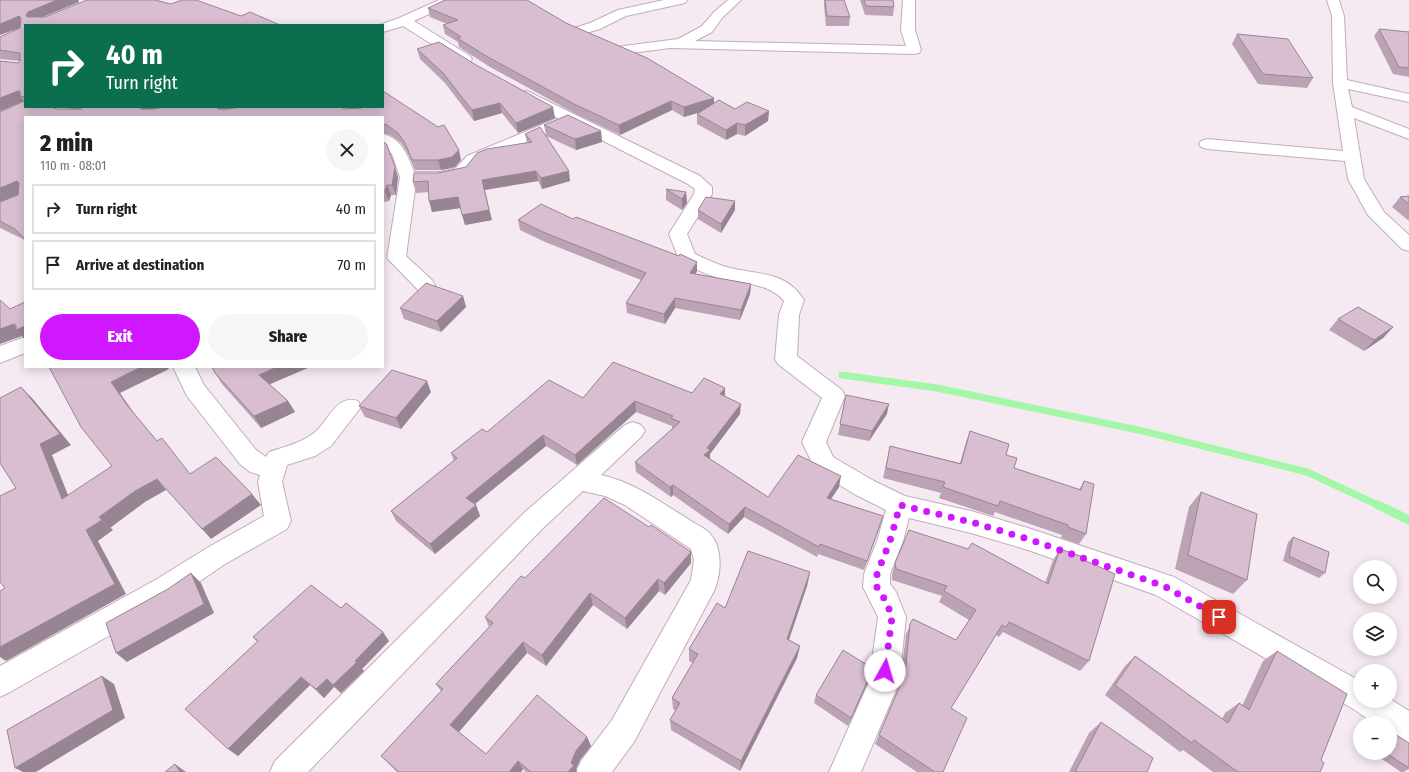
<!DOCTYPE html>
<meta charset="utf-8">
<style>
body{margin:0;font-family:"Fira Sans Condensed",sans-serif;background:#f6f6f6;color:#222;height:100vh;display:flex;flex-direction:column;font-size:15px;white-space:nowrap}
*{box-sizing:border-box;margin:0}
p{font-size:13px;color:#767676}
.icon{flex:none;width:22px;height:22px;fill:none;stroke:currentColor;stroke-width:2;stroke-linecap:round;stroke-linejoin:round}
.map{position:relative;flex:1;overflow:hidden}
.drawer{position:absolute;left:24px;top:116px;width:360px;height:252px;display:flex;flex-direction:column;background:#fff;border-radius:0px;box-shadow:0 2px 10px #0003}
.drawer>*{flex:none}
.banner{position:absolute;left:24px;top:24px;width:360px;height:84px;border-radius:0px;box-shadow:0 2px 10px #0003;background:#0b6e4f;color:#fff;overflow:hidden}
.fabs{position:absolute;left:1353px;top:560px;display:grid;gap:8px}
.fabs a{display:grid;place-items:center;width:44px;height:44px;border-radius:50%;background:#fff;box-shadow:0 2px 10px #0003;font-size:20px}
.pin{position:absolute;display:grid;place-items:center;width:34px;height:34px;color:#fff;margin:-17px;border-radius:8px;box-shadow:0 2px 6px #0006}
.me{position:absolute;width:44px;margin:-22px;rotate:6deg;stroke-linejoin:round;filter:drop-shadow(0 0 3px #0008)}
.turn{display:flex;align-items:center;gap:14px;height:84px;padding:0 16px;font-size:18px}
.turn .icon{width:52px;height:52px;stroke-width:2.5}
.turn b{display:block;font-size:28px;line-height:34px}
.round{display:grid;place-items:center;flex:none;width:42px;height:42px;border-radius:21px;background:#f6f6f6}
.summary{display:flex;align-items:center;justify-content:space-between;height:68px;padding:0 16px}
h1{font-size:24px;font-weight:800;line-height:30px}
.primary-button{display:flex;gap:8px;margin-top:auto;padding:8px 16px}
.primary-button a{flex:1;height:46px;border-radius:24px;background:#cf18ff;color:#fff;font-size:16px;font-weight:800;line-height:46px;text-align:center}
.primary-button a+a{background:#f6f6f6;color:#222}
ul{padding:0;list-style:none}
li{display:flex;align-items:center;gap:12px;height:50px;margin:0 8px 6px;padding:0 8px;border:2px solid #e0e0e0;border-radius:0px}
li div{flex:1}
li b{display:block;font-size:15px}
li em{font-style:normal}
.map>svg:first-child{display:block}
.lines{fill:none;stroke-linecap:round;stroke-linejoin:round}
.stream-far1{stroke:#a3f7a7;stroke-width:7}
.stream{stroke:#a3f7a7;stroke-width:9}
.minor-casing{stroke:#c3abbc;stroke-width:2}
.minor{fill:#fff;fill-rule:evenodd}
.wall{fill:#bba3b5}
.shaded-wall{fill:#988593}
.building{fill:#d9bed2;stroke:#988593}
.route{stroke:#cf18ff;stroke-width:7;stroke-dasharray:0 12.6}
</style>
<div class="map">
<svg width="1409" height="772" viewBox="0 0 1409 772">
<rect width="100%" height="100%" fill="#f6eaf2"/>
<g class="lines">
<path class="stream-far1" d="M842,375L937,388L1143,431L1307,472L1380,506"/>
<path class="stream" d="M1378,505L1409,520"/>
<defs>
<g id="minor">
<path d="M439,0H455L453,3L414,21L470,56L472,59L470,62L465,63L460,62L403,26L383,32V25H379L399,18Z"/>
<path d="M664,0H687L685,3L626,16L600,29L579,35L574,34L572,31L574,28L590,23L618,10Z"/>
<path d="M728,0H741L722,18L712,32L695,41L906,46L901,30L903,0H915V30L921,50L919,53L914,54L670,48L624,54L619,53L617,50L619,47L624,46L678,39L702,26L714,12Z"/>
<path d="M1327,0H1339L1344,16L1347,80L1409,94V102L1348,89L1352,107L1409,129V139L1354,118L1364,179L1384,212L1409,235V251L1402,249L1368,215L1348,179L1345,161L1207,149L1201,147L1199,144L1201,141L1207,139L1343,151L1333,83L1332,16Z"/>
<path d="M527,91L700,176L712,187V194L687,234L695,254C706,259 718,265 730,268C759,275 786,271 804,300L799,315L797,356L842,390L845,396L826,442L833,457L874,481L905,496L971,511L1028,528L1174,577L1360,681V701H1390V699L1409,711V744L1390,734V723H1373L1355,710L1156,595L1028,550L971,533L909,518L903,541L890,574V584L896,592L906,617L899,683L861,772H829L869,682L878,617L863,587L864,574L877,541L886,510L856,495L816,471L802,442L822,398L778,364L775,359L779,315L784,301C767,281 738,284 715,277C703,273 692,267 680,262L669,234L694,194L695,189L688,184L570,124L479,162L468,176L441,182H416L406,256L432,280L435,285L432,290L425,291L418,290L387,258L400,177L392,154L383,147V134C402,139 408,156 414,172H441L456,168L467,156L558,118L522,98L520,95L522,92Z"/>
<path d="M337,107H353L364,117H347Z"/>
<path d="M25,337V353L0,363V346Z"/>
<path d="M173,367H195L204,385L256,450L266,457L269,452C284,447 301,443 314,433C329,421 336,394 358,401L361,407L331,446L315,456L287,465L282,482L291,521L287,529L225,564L177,597L10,692L0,697V666L157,579L207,548L264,516L258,482L260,475L250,472L240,464L187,396Z"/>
<path d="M633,422L641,425L645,431L641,437L601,475C634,482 662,503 691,521C697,525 707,529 711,535C723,549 721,575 714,591L634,742L612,772H576L581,761L612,720L691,580L694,560L691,549L625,505L605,496L583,491L542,529L308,772H270L275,761L524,513L625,425Z"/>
</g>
</defs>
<use href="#minor" class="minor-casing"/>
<use href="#minor" class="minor"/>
</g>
<g class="wall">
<path d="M0,0H78L79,2L42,17L171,4L241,16L280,25H25V107L57,109H71L66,107H161L160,108L236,107L235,108L343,109L357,108L355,107H383L461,160L455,167L441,170H415L408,154L401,143L390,135L383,133V117H25V241L23,239L0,228V202L18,194L0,202L16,105L0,111V61L18,63L20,61L0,59V37L20,28L0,35Z"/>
<path d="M824,0H844L850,17L849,26H826L824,6Z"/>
<path d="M860,0H893L894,7L893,16L865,15Z"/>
<path d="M428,8L566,23L714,102L735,109L769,111L768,121L745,136L737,134L726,140L697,124V114L699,112L684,117L672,110L620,135L576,114L490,67L459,47L458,42L445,34L443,25L447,24L430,17Z"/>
<path d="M1379,29L1409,32V77L1393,74L1374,36Z"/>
<path d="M1237,34L1313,78L1307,88L1258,84L1232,44Z"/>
<path d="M417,49L555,118L518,133L502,113L474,121L445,83L420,59Z"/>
<path d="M544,125L601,131L602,142L576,150L546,136L570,181L542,189L538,181L485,190L492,220L465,225L461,208L432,212L429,192L416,193L413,182L438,173L466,167L527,143L525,134L546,135Z"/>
<path d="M383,141L398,177L396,195H391L389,201L383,202Z"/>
<path d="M666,189L686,192L687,203L682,210L666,200Z"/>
<path d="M1409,196V221L1392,207L1400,197Z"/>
<path d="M698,210H735L721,233L698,219Z"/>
<path d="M573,219L697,262V271L695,274L751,284L750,294L740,320L675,308L665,324L627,313L626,303L641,280L545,242L520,230L518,220Z"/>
<path d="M463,296L466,307L441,332L404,319L400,308Z"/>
<path d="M1338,319L1393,327L1383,338L1364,351L1329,330Z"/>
<path d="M215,373L270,385L288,401L295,412L261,428L222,384Z"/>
<path d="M725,388V396L740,414L710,454V459L768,497L839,487L831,499L883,516L864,570L818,554L817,557L744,517L728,534L673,495L671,497L636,472L635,462L672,429V426L636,412L577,465L546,446L475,504L476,505L480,516L435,554L396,521L391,511L454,461L451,453L487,432L583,398L692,393Z"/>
<path d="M431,392L401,429L365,417L359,406Z"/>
<path d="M846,395L887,414L869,441L838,435Z"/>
<path d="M970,431L1006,455L1014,468L1079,490L1084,481L1086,534L1079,544L1061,538L1062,535L995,512L993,516L939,498L941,493L883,478L890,446L960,463L966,442Z"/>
<path d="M1201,492L1247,580L1233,594L1175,569L1189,507Z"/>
<path d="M649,527L691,552V563L665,595L659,591L627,629L593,605L546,666L527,653L459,732L486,754L587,737L591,746L580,760L576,769L577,772H526L523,769L521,772H397L381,756L441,691L436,684L489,627L485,617L525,578Z"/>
<path d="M1293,537L1325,573L1319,578L1283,561L1288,542Z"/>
<path d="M1060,549L1082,559L1089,661L1080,671L1003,632L999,637L996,635L951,708L943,772H917L875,744L900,684L906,634L913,619L956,640L969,620L939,602L942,596L892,580V574L895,563L1045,583L1053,560Z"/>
<path d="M810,572L807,586L789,640L800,646L797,658L740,771L671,730L670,720L676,711L673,709L672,698L693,663L689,661V649L725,608Z"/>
<path d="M341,608L389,641L362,669L364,671L341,693L334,687L324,698L310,685L238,756L228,749L257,641L253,637Z"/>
<path d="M1277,651L1321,760L1320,772H1213L1183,750L1180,752L1105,695L1125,666L1135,656L1222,719L1225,713L1239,703L1242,706L1263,661Z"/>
<path d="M868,682L848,726L814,703L816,695Z"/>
<path d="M1369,717L1378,723H1361L1362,721Z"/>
<path d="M1101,722L1147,772H1069L1089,733Z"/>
<path d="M1360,725V744L1353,740Z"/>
<path d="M1409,743V769L1403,772H1401L1373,753H1390Z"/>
</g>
<g class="shaded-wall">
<path d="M57,0H78L79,2L33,21L32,25L26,15L28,12Z"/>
<path d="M19,16L24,26L0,35V24Z"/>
<path d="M18,91L21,96H20L23,101L0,111V98Z"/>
<path d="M714,98V108L684,117V107Z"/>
<path d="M671,101L672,110L620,135L619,125Z"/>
<path d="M500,103L502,113L474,121L472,110Z"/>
<path d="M140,107H161L149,113L146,117Z"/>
<path d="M217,107H236L225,113L222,117Z"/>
<path d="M553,107L555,118L518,133L516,123Z"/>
<path d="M769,111L768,121L745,136V125Z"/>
<path d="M737,123V134L726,140V130Z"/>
<path d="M601,131L602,142L576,150L575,139Z"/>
<path d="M459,150L461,160L455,167L441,170L438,160Z"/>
<path d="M395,167L398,177L396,195L392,185Z"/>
<path d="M536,171L538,181L484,190L482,180Z"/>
<path d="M569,171L570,181L542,189L541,178Z"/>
<path d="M17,181L24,192L0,202V188Z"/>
<path d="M387,185L391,195L389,201L385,191Z"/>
<path d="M686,192L687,203L682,210V199Z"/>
<path d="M458,197L461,208L432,212L429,201Z"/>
<path d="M735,201V210L721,233V224Z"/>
<path d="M489,210L492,220L465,225L462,215Z"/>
<path d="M697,262V271L690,283V273Z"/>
<path d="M751,284L750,294L740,320L741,310Z"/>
<path d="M463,296L466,307L441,332L437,321Z"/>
<path d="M675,298V308L665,324L664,314Z"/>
<path d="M14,324L18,329L25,326V340L22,336L0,344V329Z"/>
<path d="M1393,327L1383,338L1364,351L1374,340Z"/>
<path d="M141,367H167L169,369L120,393L136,416L127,405L111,382Z"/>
<path d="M277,367H310L266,386L259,375Z"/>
<path d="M427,381L431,392L401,429L396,418Z"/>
<path d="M21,387L32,398L71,445L52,455L74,510L62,499L40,444Z"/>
<path d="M725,388V399L720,394Z"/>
<path d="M288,401L295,412L261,428L254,416Z"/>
<path d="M635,401L636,412L577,465L575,455Z"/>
<path d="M741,404L740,414L710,454V460L704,455L707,448Z"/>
<path d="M889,404L887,414L869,441L872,431Z"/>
<path d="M543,435L546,446L470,508L466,498Z"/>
<path d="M841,476L839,487L825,508L827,498Z"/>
<path d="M157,479L166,490L145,502L110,528L99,517L135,491Z"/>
<path d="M673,485V495L671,497L670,487Z"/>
<path d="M252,494L261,505L211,539L202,529Z"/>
<path d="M476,505L480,516L435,554L430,544Z"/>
<path d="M745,507L744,517L728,534L729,524Z"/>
<path d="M883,516L880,526L864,570L867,561Z"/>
<path d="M102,520L113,530L98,541L126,594L6,661L0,657V647L86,530Z"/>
<path d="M691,552V563L665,595L664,583Z"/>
<path d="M810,572L807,586L785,651L787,639Z"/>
<path d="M191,573L201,583L214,613L127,662L116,653Z"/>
<path d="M658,579L659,591L627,629L625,618Z"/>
<path d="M590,593L593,605L546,666L542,655Z"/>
<path d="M383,632L389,641L362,669L364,671L341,693L333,685L355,661Z"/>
<path d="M523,642L527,653L457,734L450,725Z"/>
<path d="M800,646L797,658L740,771L741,761Z"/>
<path d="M871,673L868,682L848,726L851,718Z"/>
<path d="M102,676L114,684L125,718L36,772H23L15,768Z"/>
<path d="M301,677L310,685L238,756L228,749Z"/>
<path d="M327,679L334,687L324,698L316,689Z"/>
<path d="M587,737L591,746L580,760L576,769L577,772H568L571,763L576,751Z"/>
<path d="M518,761L523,769L521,772H509Z"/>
<path d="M175,764L186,772H187H180Z"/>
</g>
<g class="building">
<path d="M0,0H57L28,12L26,15L27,17H45L87,0H155L171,4L182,0H196L241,16L250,12L280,25H25V97L20,96V91H18L0,98V61L18,63L20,61V53L0,50V37L20,28L21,18L19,16L0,24Z"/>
<path d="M445,0H527L566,23L647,58L714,98L684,107L671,101L619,125L574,104L488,57L457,38L461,37L443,25L458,20L428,8Z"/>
<path d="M825,0H844L850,17L827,16Z"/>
<path d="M864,0H893L894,7L866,6Z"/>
<path d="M1379,29L1409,32V68L1399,67Z"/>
<path d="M1237,34L1288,39L1313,78L1263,74Z"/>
<path d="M439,42L476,65L553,107L516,123L500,103L472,110L443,73L417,49Z"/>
<path d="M383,91L438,127L444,125L459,150L452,157L438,160H412L405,143L398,133L387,125L383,124V117H25V239L15,229L0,221V202L18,195L19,183L17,181L0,188V112L24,101L25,99V107H51L57,109H81L82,107H140L141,109H152L164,107H217L218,109H228L240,107H342L343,109L362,108V107H383Z"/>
<path d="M719,100L735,109L747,102L769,111L745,125L737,123L726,130L697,114Z"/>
<path d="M568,115L601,131L575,139L544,125Z"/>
<path d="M540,127L569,171L541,178L536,171L482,180L489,210L462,215L458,197L429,201L428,181L413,182L414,173H438L466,167L477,153L487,149L532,142L525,134Z"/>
<path d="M383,141L387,145L395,167L392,185H387L385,191H383Z"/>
<path d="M666,189L686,192L682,199Z"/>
<path d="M1409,196V204L1400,197Z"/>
<path d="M706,197L735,201L721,224L698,210Z"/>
<path d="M541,204L573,219L576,217L679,256L680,254L697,262L690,273L751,284L741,310L675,298L664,314L626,303L646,273L543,232L518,220Z"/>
<path d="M426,283L463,296L437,321L400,308Z"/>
<path d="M0,300L10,309L25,302V326L16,330V325L14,324L0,329Z"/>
<path d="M1358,307L1393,327L1374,340L1338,319Z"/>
<path d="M613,362L692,393L704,378L725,388L720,394L741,404L707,448L710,450L704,455L768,497L798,455L841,476L827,498L883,516L867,561L820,544L819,547L745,507L729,524L673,485L670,487L635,462L680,422L671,418L673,416L635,401L575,455L543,435L466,498L476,505L430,544L391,511L457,458L451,453L482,429L487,432L549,380L583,398Z"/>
<path d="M49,367H141L111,382L127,405L157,441L162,438L190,474L216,457L252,494L202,529L157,479L135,491L99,517L102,520L86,530L115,584L0,647V591L5,588L0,582V496L16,488L0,463V398L21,387L60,434L40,444L62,499L112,466L81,427Z"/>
<path d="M212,367H277L259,375L288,401L254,416L215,373Z"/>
<path d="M392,370L427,381L396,418L359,406Z"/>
<path d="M846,395L889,404L872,431L840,424Z"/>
<path d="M970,431L1009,444L1006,455L1017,458L1014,468L1081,490L1084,481L1094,484L1086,534L1068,527V525L1000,501L998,506L943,487L945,482L886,468L890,446L961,464Z"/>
<path d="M1201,492L1257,514L1247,580L1188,555Z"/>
<path d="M604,498L649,527L651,525L691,552L664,583L658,579L625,618L590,593L542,655L523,642L450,725L486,754L537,695L587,737L576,751L571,763L572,764L574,765L568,772H531L518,761L509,772H399L381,756L443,689L436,684L493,623L485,617L521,576L525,578Z"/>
<path d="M909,530L968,549L972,543L1048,584L1060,549L1083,557L1082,559L1115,574L1089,661L1009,622L1006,627L1002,625L951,708L967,718L943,772H935L879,735L905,674L910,624L913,619L956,640L976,610L944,591L947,586L896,569L895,563Z"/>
<path d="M1293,537L1329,552L1325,573L1289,556Z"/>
<path d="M748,551L810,572L787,639L800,646L741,761L670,720L680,703L672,698L698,654L689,649L717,603L725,608Z"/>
<path d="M191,573L204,604L116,653L106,623L168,589Z"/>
<path d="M311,585L341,608L346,603L383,632L355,661L357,662L333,685L327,679L316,689L301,677L228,749L185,709L258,641L253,637Z"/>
<path d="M843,650L872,668L871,673L851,718L816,695Z"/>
<path d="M1277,651L1347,694L1321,760L1324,763L1320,772H1238L1194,740L1192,743L1115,685L1135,656L1228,723L1239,703L1249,710Z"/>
<path d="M102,676L113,710L15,768L7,730Z"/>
<path d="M1369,717L1378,723H1366Z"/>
<path d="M1101,722L1153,758L1147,772H1075Z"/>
<path d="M1390,731L1409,743V768L1386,753H1390Z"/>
<path d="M175,764L180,772H165Z"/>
</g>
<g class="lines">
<path class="route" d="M885,671L892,617L886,601L877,588V574L890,541L900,505L971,522L1028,539L1164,586L1219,617"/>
</g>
</svg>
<div class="fabs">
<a><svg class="icon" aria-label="search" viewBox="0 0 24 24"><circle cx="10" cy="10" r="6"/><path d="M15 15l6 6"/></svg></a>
<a><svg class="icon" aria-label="layers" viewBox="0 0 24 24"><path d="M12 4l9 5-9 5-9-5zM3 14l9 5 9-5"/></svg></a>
<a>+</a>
<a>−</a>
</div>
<div class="pin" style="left:1219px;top:617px;background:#d93025"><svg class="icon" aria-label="arrive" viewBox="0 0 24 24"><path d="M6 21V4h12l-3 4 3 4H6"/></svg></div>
<svg class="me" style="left:885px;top:671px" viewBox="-20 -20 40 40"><circle r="19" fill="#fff"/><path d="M0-13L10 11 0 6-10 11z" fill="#cf18ff"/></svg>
<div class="banner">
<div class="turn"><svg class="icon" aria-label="right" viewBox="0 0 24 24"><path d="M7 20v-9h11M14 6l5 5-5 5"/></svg><div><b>40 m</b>Turn right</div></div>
</div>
<section class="drawer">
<div class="summary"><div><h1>2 min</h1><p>110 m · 08:01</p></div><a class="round"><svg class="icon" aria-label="close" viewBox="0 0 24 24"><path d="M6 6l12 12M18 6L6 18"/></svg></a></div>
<ul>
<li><svg class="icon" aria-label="right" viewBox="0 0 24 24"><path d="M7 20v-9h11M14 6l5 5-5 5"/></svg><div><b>Turn right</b></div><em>40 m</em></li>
<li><svg class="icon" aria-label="arrive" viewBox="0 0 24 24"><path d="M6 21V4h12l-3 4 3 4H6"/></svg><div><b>Arrive at destination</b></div><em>70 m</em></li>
</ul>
<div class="primary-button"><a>Exit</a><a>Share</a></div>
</section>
</div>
